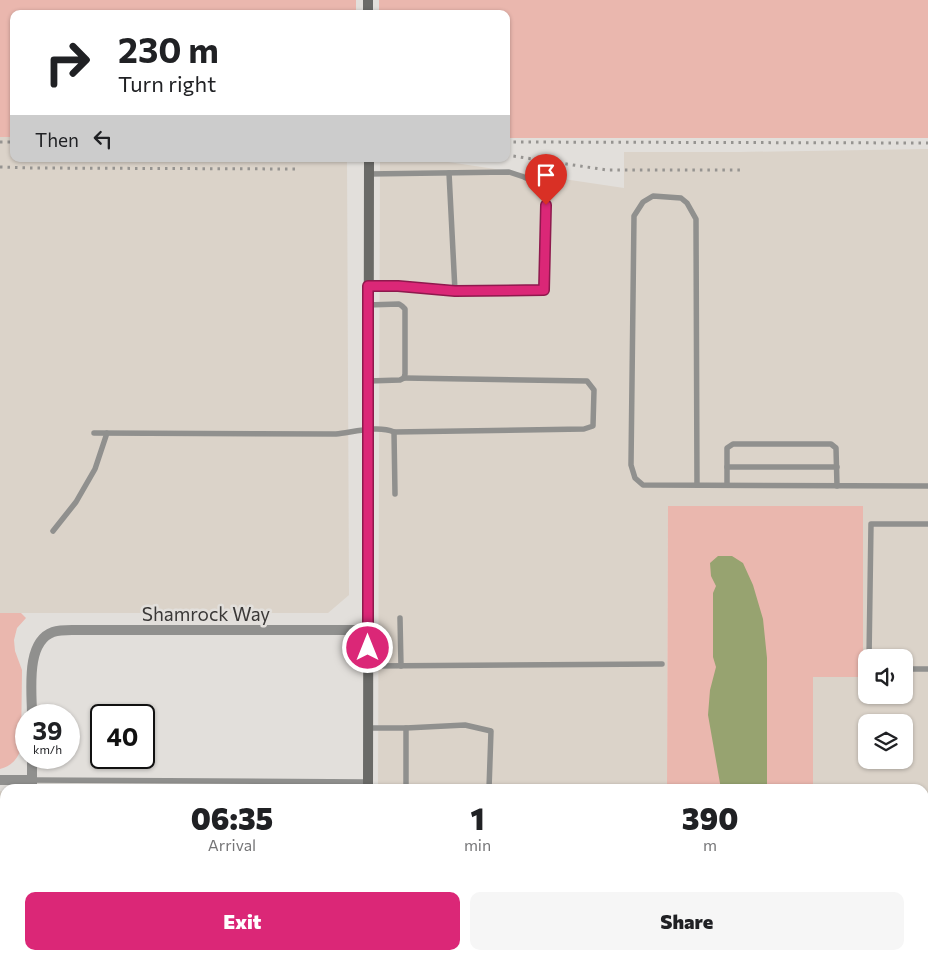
<!DOCTYPE html>
<style>
body{margin:0;font-family:Commissioner,sans-serif;background:#f6f6f6;color:#202124;height:100vh;display:flex;flex-direction:column;font-size:19px;white-space:nowrap}
*{box-sizing:border-box;margin:0}
p{font-size:16px;color:#757577}
.icon{flex:none;width:28px;height:28px;fill:none;stroke:currentColor;stroke-width:2;stroke-linecap:round;stroke-linejoin:round}
.map{position:relative;flex:1;overflow:hidden}
.details{position:absolute;left:0px;top:784px;width:929px;height:176px;display:flex;flex-direction:column;background:#fff;border-radius:15px 15px 0 0;box-shadow:0 1px 4px #0004}
.details>*{flex:none}
.guide{position:absolute;left:10px;top:10px;width:500px;height:152px;border-radius:10px;box-shadow:0 1px 4px #0004;background:#fff;color:#202124;overflow:hidden}
.buttons{position:absolute;left:858px;top:649px;display:grid;gap:10px}
.buttons a{display:grid;place-items:center;width:55px;height:55px;border-radius:10px;background:#fff;box-shadow:0 1px 4px #0004;font-size:25px}
.speed{position:absolute;left:15px;top:704px;display:flex;gap:10px;font-size:25px;font-weight:700;text-align:center}
.speed>*{display:grid;place-content:center;width:65px;height:65px;border-radius:50%;background:#fff;box-shadow:0 1px 4px #0004;line-height:1}
.speed small{font-size:12px;font-weight:400}
.speed .limit{border:2px solid #111;border-radius:8px;background:#fff;color:#111}
.pin{position:absolute;display:grid;place-items:center;width:42px;height:42px;color:#fff;margin:-51px -21px;border-radius:50% 50% 50% 0;rotate:-45deg;box-shadow:0 0 5px #0007}
.pin .icon{rotate:45deg}
.me{position:absolute;width:55px;margin:-28px;rotate:0deg;stroke-linejoin:round;filter:drop-shadow(0 0 4px #0008)}
.turn{display:flex;align-items:center;gap:18px;height:105px;padding:0 25px;font-size:22px}
.turn .icon{width:65px;height:65px;stroke-width:2.5}
.turn b{display:block;font-size:35px;line-height:42px}
.then{display:flex;align-items:center;height:48px;padding:0 25px;background:#0003;gap:10px;font-size:19px}
.eta{display:flex;justify-content:space-evenly;align-items:center;height:85px;text-align:center}
.eta b{font-size:30px;font-weight:800;line-height:35px}
.button{display:flex;gap:10px;margin-top:auto;padding:10px 25px}
.button a{flex:1;height:58px;border-radius:10px;background:#db2777;color:#fff;font-size:20px;font-weight:800;line-height:58px;text-align:center}
.button a+a{background:#f6f6f6;color:#202124}
.map>svg:first-child{display:block}
.built{fill:#dbd3c9;fill-rule:evenodd}
.green{fill:#eab7ae}
.water{fill:#97a370}
.lines{fill:none;stroke-linecap:round;stroke-linejoin:round}
.path{stroke:#9d9a97;stroke-width:2;stroke-dasharray:5 2.5;stroke-linecap:butt}
.lane{stroke:#90908e;stroke-width:5.5}
.street{stroke:#90908e;stroke-width:10}
.secondary{stroke:#6a6a67;stroke-width:10}
.rail{stroke:#969491;stroke-width:3;stroke-dasharray:2.5 5;stroke-linecap:butt}
.route-casing{stroke:#8e194d;stroke-width:12}
.route{stroke:#db2777;stroke-width:9}
.labels{text-anchor:middle;dominant-baseline:central;stroke-width:5;stroke-linejoin:round;paint-order:stroke}
.street-label{font-size:19px;fill:#3a3837;stroke:#e2dfdb}
</style>
<div class="map">
<svg width="928" height="959" viewBox="0 0 928 959">
<rect width="100%" height="100%" fill="#e2dfdb"/>
<g class="built">
<path d="M0,137H14V159H356L347,160L349,595L328,613H0Z"/>
<path d="M928,149V959H814V955H924V789H813V677H863V507L668,506L667,789H378L380,159H428L624,188V152H740ZM866,658H904V695H866ZM866,722H904V760H866Z"/>
<path d="M0,791L5,793V955H14L15,959H0Z"/>
</g>
<g class="green">
<path d="M0,0H356V14H14V137H0Z"/>
<path d="M379,0H928V138H506V14H379Z"/>
<path d="M668,506H863V677H813V789H667Z"/>
<path d="M0,613H21L26,618L17,628L14,640L15,651L22,670L21,749C17,760 11,766 0,769Z"/>
<path d="M632,955H814V959H633Z"/>
</g>
<g class="water">
<path d="M718,556H732L743,563L753,585L763,619L767,658V789H721L708,715L710,690L716,667L713,657V593L716,586L711,576L710,563Z"/>
<rect x="720" y="955" width="46" height="4"/>
</g>
<g class="lines">
<path class="path" d="M725,959V958"/>
<g class="lane">
<path d="M449,173L455,291"/>
<path d="M368,286H399L455,291L545,290L547,188L524,177L509,172L368,174"/>
<path d="M367,305L399,304L402,306L405,309V374L404,378L400,380L368,381"/>
<path d="M394,432L584,429L593,426L594,390L587,381L404,378"/>
<path d="M94,433L336,434C354,432 378,425 394,432L395,494"/>
<path d="M727,467H837"/>
<path d="M697,485L696,219L687,203L681,198L653,196L643,202L634,216L631,465L635,478L643,485L928,486"/>
<path d="M727,485V448L733,444H831L836,448L837,486"/>
<path d="M53,531L76,502L95,469L107,433"/>
<path d="M400,618L401,666"/>
<path d="M869,658L871,524H928"/>
<path d="M368,666L662,664"/>
<path d="M904,669H928"/>
<path d="M368,728H406L465,725L491,731L489,789"/>
<path d="M406,728V789"/>
<path d="M32,780L368,782"/>
</g>
<g class="street">
<path d="M32,715C32,692 25,642 53,632C59,630 66,630 72,630H368"/>
<path d="M0,780H32"/>
<path d="M32,789V758"/>
<path d="M39,955L45,959"/>
</g>
<g class="secondary">
<path d="M368,0V14"/>
<path d="M368,789L369,159"/>
<path d="M368,955V959"/>
</g>
<g class="rail">
<path d="M0,142H14"/>
<path d="M506,142L928,143"/>
<path d="M506,155L607,170H740"/>
<path d="M0,167L29,168L297,169"/>
</g>
</g>
<g class="lines">
<defs>
<path id="route" d="M368,648V286H398L455,291L544,290L546,205"/>
</defs>
<use href="#route" class="route-casing"/>
<use href="#route" class="route"/>
</g>
<g class="labels">
<g class="street-label">
<text x="206" y="613">Shamrock Way</text>
</g>
</g>
</svg>
<div class="buttons">
<a><svg class="icon" aria-label="sound" viewBox="0 0 24 24"><path d="M4 9h4l5-4v14l-5-4H4zM17 9q2 3 0 6"/></svg></a>
<a><svg class="icon" aria-label="layers" viewBox="0 0 24 24"><path d="M12 4l9 5-9 5-9-5zM3 14l9 5 9-5"/></svg></a>
</div>
<div class="speed"><div>39<small>km/h</small></div><div class="limit">40</div></div>
<div class="pin" style="left:546px;top:205px;background:#d93025"><svg class="icon" aria-label="arrive" viewBox="0 0 24 24"><path d="M6 21V4h12l-3 4 3 4H6"/></svg></div>
<svg class="me" style="left:368px;top:648px" viewBox="-20 -20 40 40"><circle r="17" fill="#db2777" stroke="#fff" stroke-width="3"/><path d="M0-11L8 9 0 5-8 9z" fill="#fff"/></svg>
<div class="guide">
<div class="turn"><svg class="icon" aria-label="right" viewBox="0 0 24 24"><path d="M7 20v-9h11M14 6l5 5-5 5"/></svg><div><b>230 m</b>Turn right</div></div>
<div class="then">Then<svg class="icon" aria-label="left" viewBox="0 0 24 24"><path d="M17 20v-9H6M10 6l-5 5 5 5"/></svg></div>
</div>
<section class="details">
<div class="eta">
<div><b>06:35</b><p>Arrival</p></div>
<div><b>1</b><p>min</p></div>
<div><b>390</b><p>m</p></div>
</div>
<div class="button"><a>Exit</a><a>Share</a></div>
</section>
</div>
